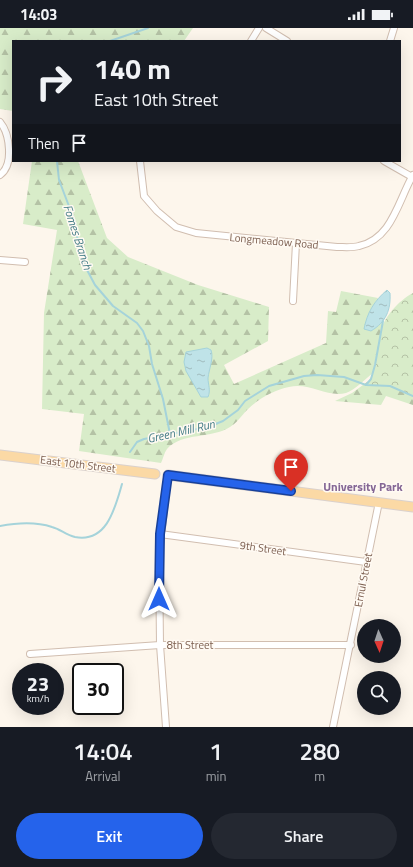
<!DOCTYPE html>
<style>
body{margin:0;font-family:"Titillium Web",sans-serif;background:#242831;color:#f1f3f6;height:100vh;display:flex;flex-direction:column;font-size:15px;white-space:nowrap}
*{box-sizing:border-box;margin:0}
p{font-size:13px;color:#9ea1a6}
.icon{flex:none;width:22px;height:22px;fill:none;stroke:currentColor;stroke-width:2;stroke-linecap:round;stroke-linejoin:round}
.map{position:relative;height:699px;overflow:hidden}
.side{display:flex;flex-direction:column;background:#171b24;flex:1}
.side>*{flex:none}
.guide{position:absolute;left:12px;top:12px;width:389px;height:122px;border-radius:0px;box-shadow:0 4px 16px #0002;background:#171b24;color:#f1f3f6;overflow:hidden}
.needle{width:26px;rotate:177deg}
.tools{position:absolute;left:357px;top:591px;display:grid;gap:8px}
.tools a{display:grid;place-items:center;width:44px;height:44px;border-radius:50%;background:#171b24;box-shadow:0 4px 16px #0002;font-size:20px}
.speed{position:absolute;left:12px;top:635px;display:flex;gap:8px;font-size:20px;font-weight:700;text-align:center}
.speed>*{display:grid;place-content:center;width:52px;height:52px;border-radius:50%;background:#171b24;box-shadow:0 4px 16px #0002;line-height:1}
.speed small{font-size:10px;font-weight:400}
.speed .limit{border:2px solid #111;border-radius:6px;background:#fff;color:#111}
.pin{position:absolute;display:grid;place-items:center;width:34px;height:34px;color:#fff;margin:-41px -17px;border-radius:50% 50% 50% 0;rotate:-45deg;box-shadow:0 0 4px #0007}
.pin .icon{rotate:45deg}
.me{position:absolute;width:44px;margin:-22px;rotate:0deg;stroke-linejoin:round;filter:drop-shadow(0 0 3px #0008)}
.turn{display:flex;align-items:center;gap:14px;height:84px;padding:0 16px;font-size:18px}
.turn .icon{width:52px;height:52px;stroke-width:2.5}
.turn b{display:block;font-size:28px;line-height:34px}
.then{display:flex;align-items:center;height:38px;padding:0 16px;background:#0003;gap:8px;font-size:15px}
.eta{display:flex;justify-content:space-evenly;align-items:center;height:68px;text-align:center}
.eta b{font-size:24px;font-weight:600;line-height:28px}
.action{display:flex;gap:8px;margin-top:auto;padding:8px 16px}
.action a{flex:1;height:46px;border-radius:24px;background:#2563eb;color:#fff;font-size:16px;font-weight:600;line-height:46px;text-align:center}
.action a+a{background:#242831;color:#f1f3f6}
.status{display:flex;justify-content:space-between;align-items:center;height:28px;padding:0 20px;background:#171b24;direction:ltr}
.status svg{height:11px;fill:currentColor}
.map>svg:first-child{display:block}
.forest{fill:url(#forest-firs)}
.park{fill:url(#park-crowns)}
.water{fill:url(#water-ripples);stroke:#a5d3da}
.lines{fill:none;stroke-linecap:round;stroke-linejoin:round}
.stream{stroke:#a5d3da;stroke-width:2}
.street-casing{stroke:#d1beb0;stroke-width:8}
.primary-casing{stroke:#dad1cd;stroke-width:11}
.street{stroke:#fff;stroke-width:6}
.primary{stroke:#fbd9a5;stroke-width:9}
.route-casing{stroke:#184099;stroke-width:10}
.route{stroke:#2563eb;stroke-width:7}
.labels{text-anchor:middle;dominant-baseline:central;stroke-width:3;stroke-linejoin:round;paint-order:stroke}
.street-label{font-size:11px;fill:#7a5c4d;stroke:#fffaf3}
.water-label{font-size:12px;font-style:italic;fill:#437c86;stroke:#fffaf3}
.neighbourhood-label{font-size:12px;font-weight:bold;fill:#846695;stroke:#fffaf3}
</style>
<div class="status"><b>14:03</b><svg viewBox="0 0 49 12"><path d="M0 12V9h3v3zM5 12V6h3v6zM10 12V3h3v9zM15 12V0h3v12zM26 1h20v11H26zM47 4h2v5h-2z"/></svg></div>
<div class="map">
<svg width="413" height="699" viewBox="0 0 413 699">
<defs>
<pattern id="forest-firs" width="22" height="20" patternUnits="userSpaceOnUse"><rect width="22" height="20" fill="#d8ecc9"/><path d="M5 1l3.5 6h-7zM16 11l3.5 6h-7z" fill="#b4c2a5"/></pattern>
<pattern id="park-crowns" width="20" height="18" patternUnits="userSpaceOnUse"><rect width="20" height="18" fill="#d8ecc9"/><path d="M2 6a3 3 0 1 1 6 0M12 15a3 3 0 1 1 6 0" fill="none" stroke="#b4c2a5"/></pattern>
<pattern id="water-ripples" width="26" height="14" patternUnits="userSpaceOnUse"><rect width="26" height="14" fill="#bfe3e8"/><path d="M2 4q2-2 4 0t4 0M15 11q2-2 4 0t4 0" fill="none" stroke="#a0bbbe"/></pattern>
</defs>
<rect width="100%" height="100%" fill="#fdf6ec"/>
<g class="forest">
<path d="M0,0H193L184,13H13V83L0,81Z"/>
<path d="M32,133H78L107,210L128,229L198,257L269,279L268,313L224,337L234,356L326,315L328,283L336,284L341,263L378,270L370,283L377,299L383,293L373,345C365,351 355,362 346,365C327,370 310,354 289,359C274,362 258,371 247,382C241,388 237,395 230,399C212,411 182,404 167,421C164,425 163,431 161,435L79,423L84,386L42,381L44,285L57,202L23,196Z"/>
<path d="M378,346L413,357V377L386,368L381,377L335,373L352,365Z"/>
</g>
<path class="park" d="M413,265V368L390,358L366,357C378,342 376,323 380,305C384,289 398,273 413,265Z"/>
<g class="water">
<path d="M387,262L390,265C391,282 386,294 371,303L364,301C367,285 374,273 387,262Z"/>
<path d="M207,320L211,322C214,330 209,341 208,350C208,357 211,362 208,369H201L186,343L184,334L186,324Z"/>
</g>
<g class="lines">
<g class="stream">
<path d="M110,13L148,0"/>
<path d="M57,133L59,152L75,194L78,214L86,240L95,257L113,278L137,295L143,303L149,318L152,336L163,371L170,406"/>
<path d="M366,357L371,351L375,337L383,293"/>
<path d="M130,424L137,414L144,411L208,399L223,393L238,382L245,373L269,358L304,348L317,347L344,349L366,357L390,358L413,368"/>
<path d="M0,498C16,495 37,494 52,499C60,501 66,507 75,509C107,515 115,480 122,456"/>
</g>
<defs>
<g id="street">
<path d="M266,0L287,13"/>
<path d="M251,13L259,0"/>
<path d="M390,13L394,0"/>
<path d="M0,94C10,106 14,137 0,147"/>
<path d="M140,133L144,168L157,183L176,199L196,205L337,219C344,219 352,220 359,218C392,211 398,173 413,147"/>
<path d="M384,133L412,149"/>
<path d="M0,232L25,234"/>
<path d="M293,273L296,215"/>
<path d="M160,506L366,534"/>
<path d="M30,626L160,617H351"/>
<path d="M166,699L160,617L159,526L168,447"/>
<path d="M333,699L379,474"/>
</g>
<g id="primary">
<path d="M0,427L155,446"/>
<path d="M168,447L413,479"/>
</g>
</defs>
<use href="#street" class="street-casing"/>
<use href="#primary" class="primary-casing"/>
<use href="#street" class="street"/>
<use href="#primary" class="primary"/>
</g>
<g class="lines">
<defs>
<path id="route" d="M159,571L160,506L168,447L291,463"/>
</defs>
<use href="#route" class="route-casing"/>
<use href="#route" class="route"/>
</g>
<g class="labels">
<g class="street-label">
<text transform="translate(274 213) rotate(5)">Longmeadow Road</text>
<text transform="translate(78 436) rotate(7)">East 10th Street</text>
<text transform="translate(263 520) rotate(8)">9th Street</text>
<text transform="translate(363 552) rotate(-79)">Ernul Street</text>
<text x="190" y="617">8th Street</text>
</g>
<g class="water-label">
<text transform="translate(78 209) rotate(72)">Fomes Branch</text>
<text transform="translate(181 403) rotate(-13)">Green Mill Run</text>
</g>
<g class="neighbourhood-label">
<text x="363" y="458">University Park</text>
</g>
</g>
</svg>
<div class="tools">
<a><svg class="needle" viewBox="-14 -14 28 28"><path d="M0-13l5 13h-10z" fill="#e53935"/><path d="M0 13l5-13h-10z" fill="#9ea1a6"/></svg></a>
<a><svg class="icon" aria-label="search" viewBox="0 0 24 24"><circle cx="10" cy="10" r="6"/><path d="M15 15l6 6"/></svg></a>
</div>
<div class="speed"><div>23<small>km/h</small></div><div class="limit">30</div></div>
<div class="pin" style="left:291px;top:463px;background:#d93025"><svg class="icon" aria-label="arrive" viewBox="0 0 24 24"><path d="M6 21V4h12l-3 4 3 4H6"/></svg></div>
<svg class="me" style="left:159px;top:571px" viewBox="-20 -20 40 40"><path d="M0-17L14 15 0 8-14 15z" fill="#2563eb" stroke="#fff" stroke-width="4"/></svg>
<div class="guide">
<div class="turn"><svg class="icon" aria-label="right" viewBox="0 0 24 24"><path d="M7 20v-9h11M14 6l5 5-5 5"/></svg><div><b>140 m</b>East 10th Street</div></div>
<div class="then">Then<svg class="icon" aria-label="arrive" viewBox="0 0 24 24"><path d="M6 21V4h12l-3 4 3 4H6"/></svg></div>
</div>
</div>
<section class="side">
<div class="eta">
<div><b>14:04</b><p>Arrival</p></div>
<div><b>1</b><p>min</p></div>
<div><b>280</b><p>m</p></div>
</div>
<div class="action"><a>Exit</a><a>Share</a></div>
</section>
